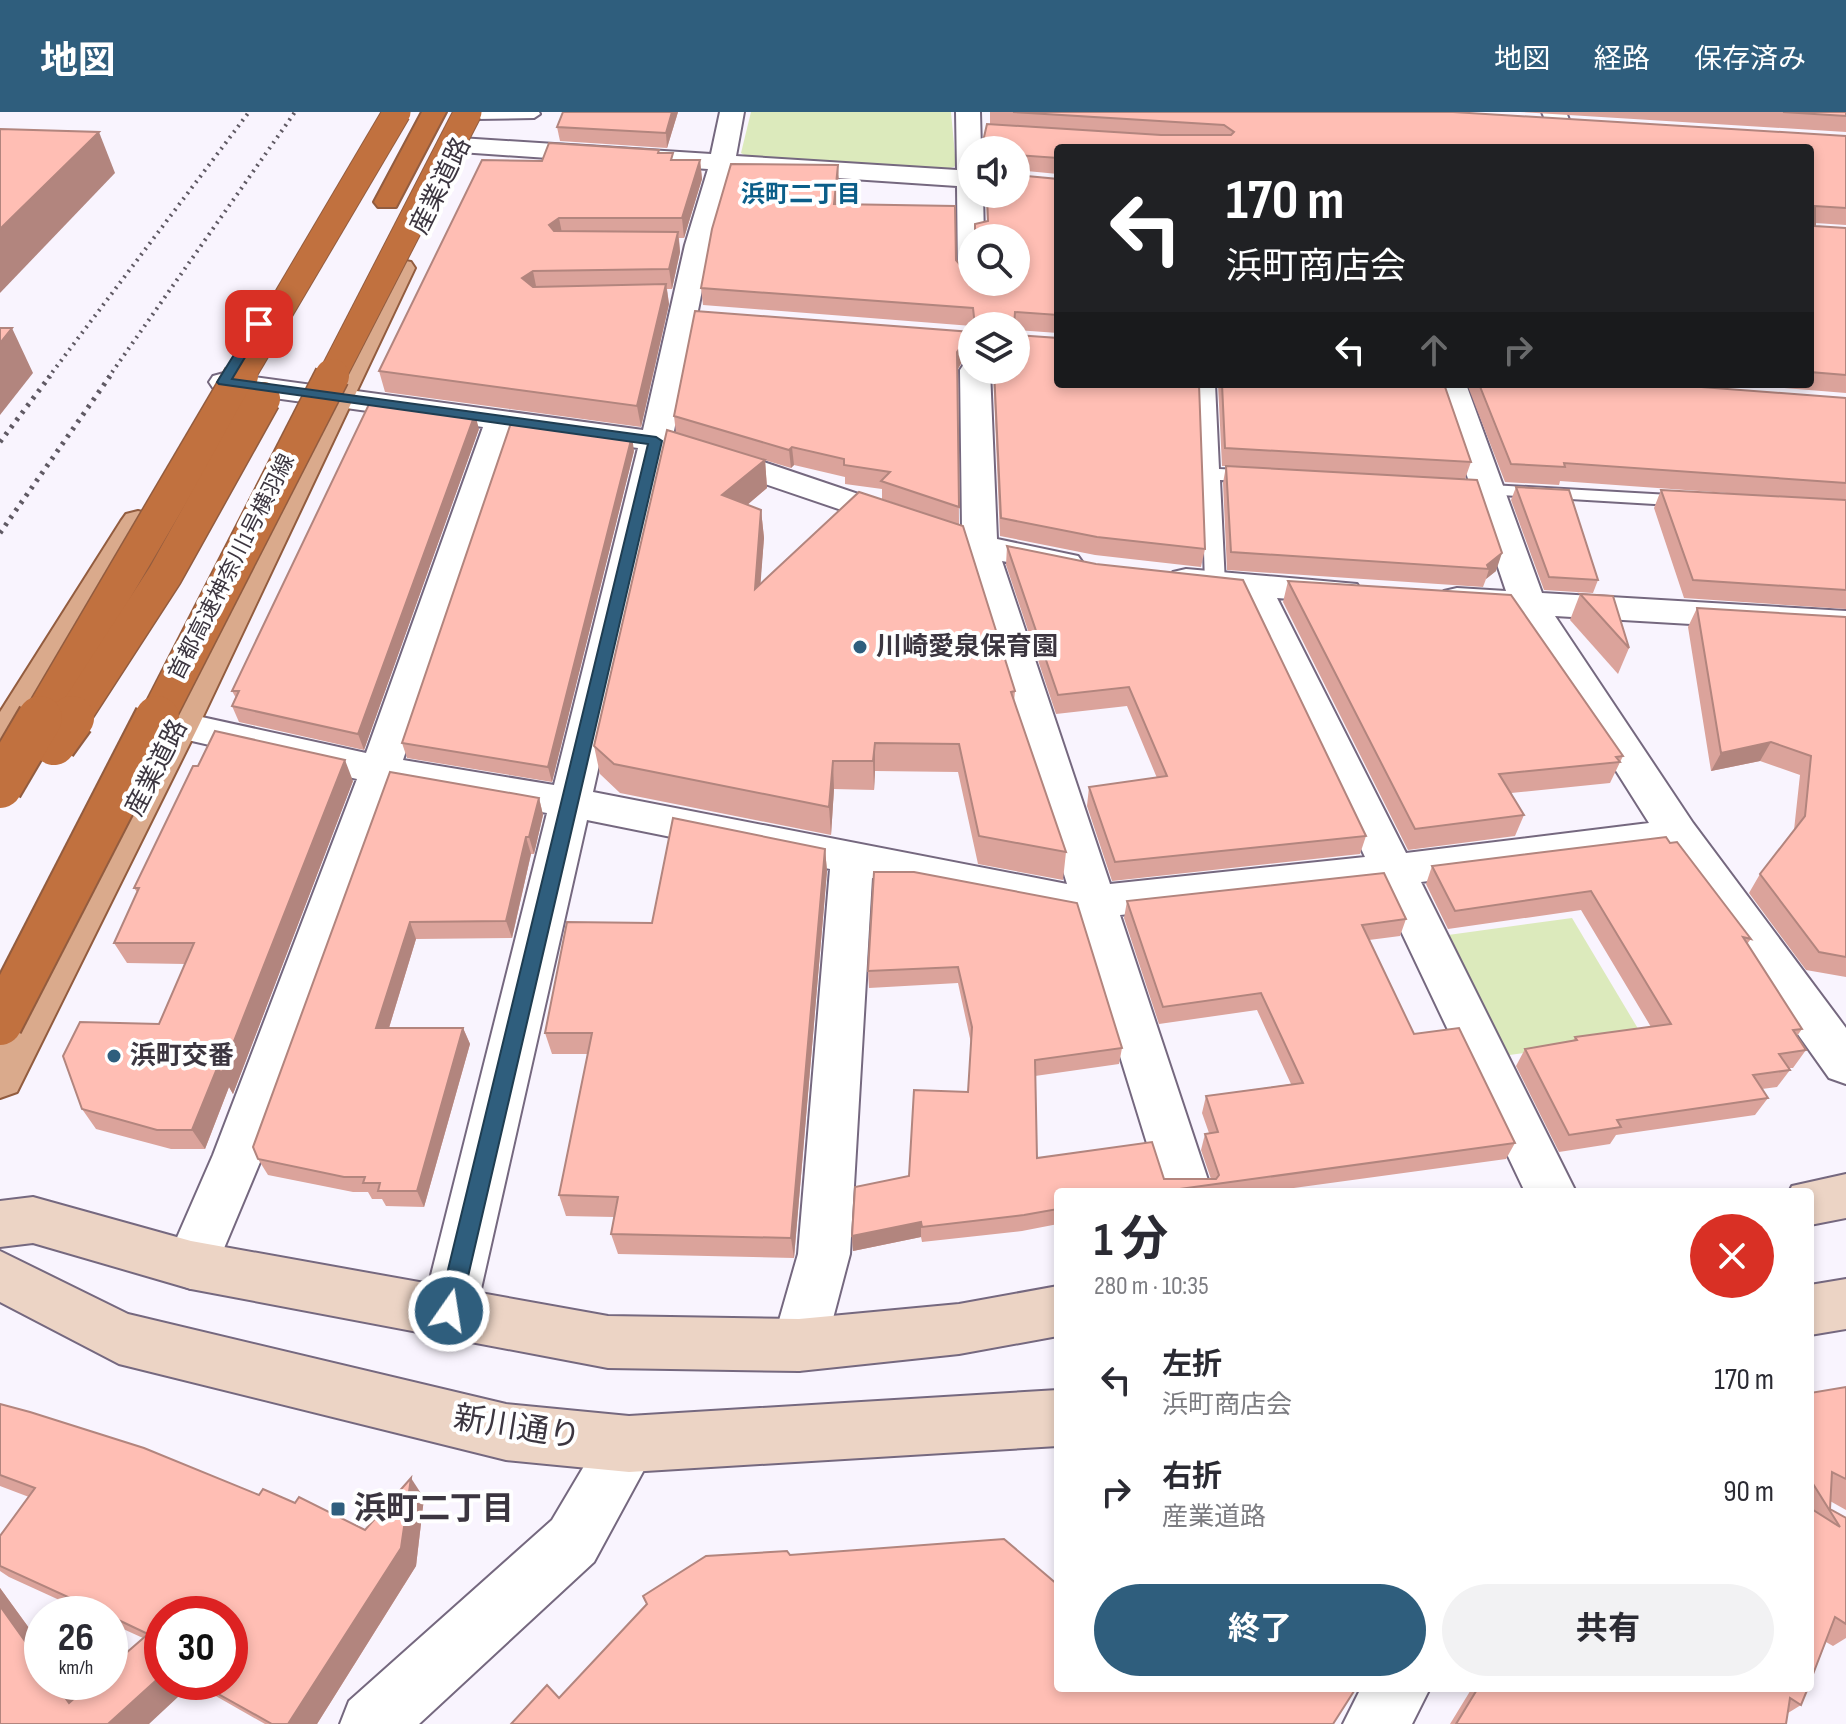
<!DOCTYPE html>
<html lang="ja">
<meta charset="utf-8">
<style>
body{margin:0;font-family:"Sofia Sans Condensed","Noto Sans JP",sans-serif;background:#f2f2f3;color:#2b2b33;height:100vh;display:flex;flex-direction:column;font-size:30px;white-space:nowrap}
*{box-sizing:border-box;margin:0}
p{font-size:26px;color:#7c7c81}
.icon{flex:none;width:44px;height:44px;fill:none;stroke:currentColor;stroke-width:2;stroke-linecap:round;stroke-linejoin:round}
.map{position:relative;flex:1;overflow:hidden}
.drawer{position:absolute;left:1054px;top:1076px;width:760px;height:504px;display:flex;flex-direction:column;background:#fff;border-radius:8px;box-shadow:0 4px 12px #0003}
.drawer>*{flex:none}
.top-card{position:absolute;left:1054px;top:32px;width:760px;height:244px;border-radius:8px;box-shadow:0 4px 12px #0003;background:#202124;color:#fff;overflow:hidden}
.buttons{position:absolute;left:958px;top:24px;display:grid;gap:16px}
.buttons a{display:grid;place-items:center;width:72px;height:72px;border-radius:50%;background:#fff;box-shadow:0 4px 12px #0003;font-size:40px}
.speed{position:absolute;left:24px;top:1484px;display:flex;gap:16px;font-size:40px;font-weight:700;text-align:center}
.speed>*{display:grid;place-content:center;width:104px;height:104px;border-radius:50%;background:#fff;box-shadow:0 4px 12px #0003;line-height:1}
.speed small{font-size:20px;font-weight:400}
.speed .limit{border:12px solid #d22;background:#fff;color:#111}
.pin{position:absolute;display:grid;place-items:center;width:68px;height:68px;color:#fff;margin:-34px;border-radius:16px;box-shadow:0 4px 12px #0006}
.me{position:absolute;width:88px;margin:-44px;rotate:13deg;stroke-linejoin:round;filter:drop-shadow(0 0 6px #0008)}
.turn{display:flex;align-items:center;gap:28px;height:168px;padding:0 40px;font-size:36px}
.turn .icon{width:104px;height:104px;stroke-width:2.5}
.turn b{display:block;font-size:56px;line-height:68px}
.lanes{display:flex;align-items:center;height:76px;padding:0 40px;background:#0003;justify-content:center;gap:40px;direction:ltr}
.lanes .off{opacity:.35}
.round{display:grid;place-items:center;flex:none;width:84px;height:84px;border-radius:42px;background:#f2f2f3}
.summary{display:flex;align-items:center;justify-content:space-between;height:136px;padding:0 40px}
h1{font-size:48px;font-weight:700;line-height:60px}
.action{display:flex;gap:16px;margin-top:auto;padding:16px 40px}
.action a{flex:1;height:92px;border-radius:48px;background:#2f5e7d;color:#fff;font-size:32px;font-weight:700;line-height:92px;text-align:center}
.action a+a{background:#f2f2f3;color:#2b2b33}
ul{padding:0;list-style:none}
li{display:flex;align-items:center;gap:24px;height:112px;padding:0 40px}
li div{flex:1}
li b{display:block;font-size:30px}
li em{font-style:normal}
header{display:flex;align-items:center;gap:48px;box-sizing:border-box;height:112px;padding:0 40px;background:#2f5e7d;color:#fff}
header strong{font-size:38px}
nav{display:flex;gap:44px;margin-inline-start:auto;font-size:28px}
.map>svg:first-child{display:block}
.green{fill:#dceabc}
.lines{fill:none;stroke-linecap:round;stroke-linejoin:round}
.lane-casing{stroke:#75687f;stroke-width:4}
.street-casing{stroke:#75687f;stroke-width:4}
.secondary-casing{stroke:#75687f;stroke-width:4}
.primary-casing{stroke:#925c3f;stroke-width:4}
.highway-casing{stroke:#925c3f;stroke-width:4}
.lane{fill:#fff;fill-rule:evenodd}
.street{fill:#fff;fill-rule:evenodd}
.secondary{fill:#ecd4c5;fill-rule:evenodd}
.primary{fill:#daaa8c;fill-rule:evenodd}
.highway{fill:#c1713f;fill-rule:evenodd}
.rail-far1{stroke:#5f5963;stroke-width:4;stroke-dasharray:2 5;stroke-linecap:butt}
.rail{stroke:#5f5963;stroke-width:5;stroke-dasharray:3 6;stroke-linecap:butt}
.highway-bridge-far2-casing{stroke:#925c3f;stroke-width:29;stroke-linecap:butt}
.highway-bridge-far1-casing{stroke:#925c3f;stroke-width:37;stroke-linecap:butt}
.highway-bridge-casing{stroke:#925c3f;stroke-width:48;stroke-linecap:butt}
.highway-bridge-far2{stroke:#c1713f;stroke-width:27}
.highway-bridge-far1{stroke:#c1713f;stroke-width:34}
.highway-bridge{stroke:#c1713f;stroke-width:44}
.wall{fill:#dba39b;fill-rule:evenodd}
.shaded-wall{fill:#b2857e}
.building{fill:#ffbeb4;stroke:#b2857e;stroke-width:2}
.route{fill:#2f5e7d;stroke:#1f3d51;stroke-width:2}
.poi-dot{fill:#2f5e7d;stroke:#fff;stroke-width:3}
.labels{text-anchor:middle;dominant-baseline:central;stroke-width:8;stroke-linejoin:round;paint-order:stroke}
.far-street-label{font-size:22px;fill:#3c3640;stroke:#fff}
.far-neighbourhood-label{font-size:24px;font-weight:bold;fill:#0b5e89;stroke:#fff}
.street-label{font-size:26px;fill:#3c3640;stroke:#fff}
.poi-label{font-size:26px;font-weight:bold;fill:#3c3640;stroke:#fff;text-anchor:start}
.near-street-label{font-size:32px;fill:#3c3640;stroke:#fff}
.near-poi-label{font-size:32px;font-weight:bold;fill:#3c3640;stroke:#fff;text-anchor:start}
</style>
<header>
<strong>地図</strong>
<nav><a>地図</a><a>経路</a><a>保存済み</a></nav>
</header>
<div class="map">
<svg width="1846" height="1612" viewBox="0 0 1846 1612">
<rect width="100%" height="100%" fill="#f9f4fe"/>
<g class="green">
<path d="M751,0H951L956,54L945,58L748,45L741,41Z"/>
<path d="M1572,806L1643,925L1502,944L1441,824Z"/>
</g>
<g class="lines">
<defs>
<g id="lane">
<path d="M474,0H539L540,2L534,6L477,7L471,3Z"/>
<path d="M1199,272H1215L1219,357L1257,359L1266,364L1257,369L1220,368L1225,472L1215,478L1205,472Z"/>
<path d="M1473,372L1688,384L1697,389L1688,394L1467,381L1464,377Z"/>
</g>
<g id="street">
<path d="M720,0H744L736,44L957,58L956,0H980L981,38H972V82H983L984,126H972V170H977L962,169L958,163L957,74L732,59L711,133L673,324L740,342L962,417L960,258L964,252L972,250V258H990L997,427L1078,444L1083,451L1078,458L1066,461L1002,449L1110,772L1365,745L1240,483L1173,476L1168,468L1173,460L1186,457L1357,472L1362,480L1357,488L1344,491L1277,486L1406,741L1649,711L1517,502L1444,495L1439,487L1444,479L1457,476L1506,479L1436,272H1466L1542,481L1846,499V521L1555,504L1693,711L1846,916V972L1829,966L1667,738L1421,770L1576,1080H1525L1380,775L1120,803L1212,1080H1162L1077,805L872,766L850,1142L826,1233L818,1251L799,1259L780,1251L772,1233L798,1142L830,757L587,708L476,1199L468,1217L449,1224L430,1217L422,1199L547,701L394,674L263,1043L217,1153L210,1170L191,1177L172,1170L165,1153L213,1043L357,667L179,626L165,622L159,613L165,604L179,600L366,641L483,315L224,279L213,276L209,270L213,264L224,261L643,318L685,133L708,57L460,40L451,38L448,33L451,28L460,26L711,42ZM513,319L638,336L554,673L403,648ZM669,342L718,356L965,440L1067,772L593,680Z"/>
<path d="M1542,0H1566L1580,36H1556Z"/>
<path d="M629,1304L649,1312L658,1332L594,1450L419,1612H340L349,1589L552,1408L609,1312Z"/>
<path d="M1361,1576H1430L1412,1612H1343Z"/>
</g>
<g id="secondary">
<path d="M1846,1062V1106L1810,1113V1080H1789L1792,1074Z"/>
<path d="M33,1085L191,1129L608,1204L799,1207L959,1192L1058,1174V1224L959,1242L799,1259L608,1256L191,1177L33,1131L0,1135V1089Z"/>
<path d="M0,1139L128,1202L506,1292L629,1304L1058,1278V1334L629,1360L506,1348L119,1252L0,1190Z"/>
<path d="M1846,1167V1217L1810,1223V1173Z"/>
</g>
<g id="primary">
<path d="M401,148L411,150L415,156L199,613L17,980L0,986V919L159,613L387,156L391,150Z"/>
<path d="M138,399L150,402L155,409L14,641L0,645V600L121,409L126,402Z"/>
</g>
<path id="highway" d="M422,0H446L396,95H378L374,90Z"/>
</defs>
<use href="#lane" class="lane-casing"/>
<use href="#street" class="street-casing"/>
<use href="#secondary" class="secondary-casing"/>
<use href="#primary" class="primary-casing"/>
<use href="#highway" class="highway-casing"/>
<use href="#lane" class="lane"/>
<use href="#street" class="street"/>
<use href="#secondary" class="secondary"/>
<use href="#primary" class="primary"/>
<use href="#highway" class="highway"/>
<g class="rail-far1">
<path d="M48,266L249,0"/>
<path d="M108,266L295,0"/>
</g>
<g class="rail">
<path d="M0,330L50,264"/>
<path d="M0,421L110,264"/>
</g>
<defs>
<g id="highway-bridge-far2">
<path d="M240,266L397,0"/>
<path d="M331,266L468,0"/>
</g>
<g id="highway-bridge-far1">
<path d="M39,608L241,264"/>
<path d="M71,608L165,463L263,287"/>
<path d="M156,608L332,264"/>
</g>
<g id="highway-bridge">
<path d="M54,631L72,606"/>
<path d="M0,674L40,606"/>
<path d="M0,911L157,606"/>
</g>
</defs>
<use href="#highway-bridge-far2" class="highway-bridge-far2-casing"/>
<use href="#highway-bridge-far1" class="highway-bridge-far1-casing"/>
<use href="#highway-bridge" class="highway-bridge-casing"/>
<use href="#highway-bridge-far2" class="highway-bridge-far2"/>
<use href="#highway-bridge-far1" class="highway-bridge-far1"/>
<use href="#highway-bridge" class="highway-bridge"/>
</g>
<g class="wall">
<path d="M563,0H678L667,36L560,29L557,15Z"/>
<path d="M990,0H1453L1846,24V113L1815,111V114L1846,116V281L1736,272H1810V36H1058V62L1016,58L990,12Z"/>
<path d="M1520,0H1846V20Z"/>
<path d="M659,41L674,48H700L702,67L684,126H679L680,140L672,177H667L669,192L641,315L385,280L379,259L542,49Z"/>
<path d="M1058,67V221L1016,218V214H972L703,193L701,176L839,70L837,92L956,148L962,155L1016,170L987,109L986,82H1016Z"/>
<path d="M972,220V249L971,247L962,250L958,257L959,413L882,387V377L845,372V365L794,353L791,356L748,343L765,348L767,376L747,393L761,398L764,426L760,472L1015,579L1014,590L1066,740L1063,768L978,752L958,660L875,659L874,678L834,677L831,723L620,681L600,662L594,634L676,321L674,304Z"/>
<path d="M993,258H1016L1205,437L1201,455L1095,443L1000,424Z"/>
<path d="M1218,272H1444L1471,350L1465,367L1496,459L1486,467L1483,475L1227,458L1223,371L1226,354H1222Z"/>
<path d="M1467,272H1662L1846,286V497L1684,486L1654,396L1661,378L1741,382L1560,369L1559,373L1505,370Z"/>
<path d="M479,317L364,638L239,610L232,594L236,586L232,579Z"/>
<path d="M634,339L552,670L407,646L402,631Z"/>
<path d="M1516,375L1598,468L1593,481L1544,478L1511,388Z"/>
<path d="M1007,434L1366,724L1360,742L1112,769L1087,694L1089,675L1157,666L1127,594L1056,602L1006,453Z"/>
<path d="M1288,469L1623,644L1610,671L1511,681L1524,703L1515,724L1408,738L1283,490Z"/>
<path d="M1580,482L1629,536L1618,562L1570,508Z"/>
<path d="M1697,496L1846,505V865L1806,858L1749,781L1760,762L1794,718L1800,663L1760,649L1711,659L1688,515Z"/>
<path d="M390,660L539,686L543,703L534,742H531L512,826L416,827L389,916H463L470,932L424,1095L386,1094L382,1087H372L368,1080H353L268,1063L258,1047Z"/>
<path d="M353,669L233,982L229,975L205,1037H171L96,1017L82,997L159,912L185,852L127,851L114,831L137,780L134,776Z"/>
<path d="M1670,731L1751,827L1747,832L1802,917L1797,924L1806,938L1793,956H1789L1790,958L1777,975L1762,977L1768,986L1755,1003L1616,1023L1610,1032L1559,1040L1516,954L1525,937L1573,929L1575,925L1651,915L1581,798L1448,817L1426,772L1432,754Z"/>
<path d="M825,737L827,759L794,1146L618,1142L611,1122L614,1105L566,1104L559,1083L588,942H552L545,921L652,811Z"/>
<path d="M874,760L1122,936L1119,952L1035,964L1037,1046L1164,1067H1211L1201,1038L1205,1022L1209,1021L1202,1001L1206,984L1291,972L1257,898L1159,912L1124,806L1127,789L1406,807L1400,824L1369,828L1414,922L1515,1031L1506,1047L1264,1080H1058V1112L1022,1119L922,1130L921,1125L853,1139L852,1124L909,1064L968,980L971,931L958,871L869,876L868,859Z"/>
<path d="M1846,1275V1398L1830,1389V1397L1846,1406V1526L1833,1534L1826,1530L1810,1570V1281Z"/>
<path d="M0,1292L259,1383L295,1391L365,1418L424,1386L416,1454L317,1612H265L193,1571L0,1612V1476L42,1534V1570H68L78,1583L143,1526L110,1511V1502H90L9,1465L0,1459V1424L29,1385L0,1374ZM230,1502V1570H162Z"/>
<path d="M1472,1576H1808L1801,1593L1788,1601L1786,1612H1450Z"/>
</g>
<g class="shaded-wall">
<path d="M672,0H678L667,36L666,21Z"/>
<path d="M99,20L115,61L0,181V117Z"/>
<path d="M700,48L702,67L684,126L682,106Z"/>
<path d="M838,53L839,70L835,108L834,92Z"/>
<path d="M559,106L563,126L553,132L549,113Z"/>
<path d="M678,120L680,140L672,177L669,157Z"/>
<path d="M533,159L537,179L522,166Z"/>
<path d="M666,172L669,192L641,315L637,294Z"/>
<path d="M12,216L33,261L0,303V231Z"/>
<path d="M972,230L971,247L962,250L957,258V240L962,233Z"/>
<path d="M475,302L479,317L364,638L358,622Z"/>
<path d="M632,324L634,339L552,670L548,655Z"/>
<path d="M792,335L794,353L791,356L789,338Z"/>
<path d="M765,348L767,376L726,411L722,383Z"/>
<path d="M761,398L764,426L758,505L755,477Z"/>
<path d="M1502,441L1496,459L1486,467L1489,457L1487,453Z"/>
<path d="M1771,630L1760,649L1711,659L1721,641Z"/>
<path d="M875,631V659L874,678L873,649Z"/>
<path d="M345,648L353,669L233,982L229,975L205,1037L192,1018L218,954Z"/>
<path d="M833,649L834,677L831,723L829,695Z"/>
<path d="M539,686L543,703L534,742L529,725Z"/>
<path d="M526,725L531,742L512,826L506,809Z"/>
<path d="M825,737L827,759L794,1146L791,1126Z"/>
<path d="M410,810L416,827L384,932L376,916Z"/>
<path d="M463,916L470,932L424,1095L417,1079Z"/>
<path d="M921,1110V1125L853,1139L852,1124Z"/>
<path d="M411,1366L424,1386L416,1454L317,1612H288Z"/>
<path d="M0,1476L42,1534V1553L0,1494Z"/>
<path d="M162,1563V1570H191L193,1571L149,1612H108Z"/>
<path d="M54,1570H68L94,1606L69,1591Z"/>
</g>
<g class="building">
<path d="M563,0H672L666,21L557,15Z"/>
<path d="M1013,0H1453L1846,24V96L1815,94V114L1846,116V263L1810,260V36H1058V46L1016,43V38H981L987,12L1161,23H1231L1234,20L1224,13Z"/>
<path d="M1783,0H1846V4Z"/>
<path d="M0,17L99,20L0,117Z"/>
<path d="M549,31L659,38L658,41H673L671,48H700L682,106H559L549,113L554,119L678,120L669,157L533,159L522,166L533,175L666,172L637,294L379,259L482,48L542,49Z"/>
<path d="M731,52L838,53L834,92L955,94L956,148L962,155L972,156V170H1016V126H975V112L988,109L987,82H1016V63L1058,67V203L1015,200L1014,214H975L973,196L701,176L712,117Z"/>
<path d="M695,199L972,220V230L962,233L957,240L959,395L881,369L890,360L844,353V347L792,335L789,338L674,304Z"/>
<path d="M0,216H12L0,231Z"/>
<path d="M1016,223L1058,226V272H1199L1205,437L1097,425L1001,406L994,258H1016Z"/>
<path d="M1222,272H1444L1471,350L1225,336Z"/>
<path d="M1479,272H1662L1846,286V371L1564,351L1565,355L1511,352Z"/>
<path d="M371,288L475,302L358,622L232,594L239,579H232Z"/>
<path d="M512,308L632,324L548,655L402,631Z"/>
<path d="M667,318L765,348L722,383L761,398L755,477L859,380L963,414L1015,579L1011,580L1066,740L979,724L959,632L875,631L873,649H833L829,695L614,652L594,634Z"/>
<path d="M1226,354L1477,368L1502,441L1487,453L1489,457L1231,440Z"/>
<path d="M1516,375L1569,378L1598,468L1549,465Z"/>
<path d="M1661,378L1846,388V478L1693,468Z"/>
<path d="M1007,434L1096,452L1243,468L1366,724L1115,750L1089,675L1167,664L1129,575L1058,583Z"/>
<path d="M1288,469L1511,483L1623,644L1616,645L1620,650L1499,662L1524,703L1415,717Z"/>
<path d="M1580,482L1613,484L1629,536Z"/>
<path d="M1697,496L1846,505V845L1819,840L1760,762L1805,704L1811,644L1771,630L1721,641Z"/>
<path d="M215,619L345,648L221,962L218,954L192,1018H157L82,997L63,944L80,910L159,912L194,831H114L139,776H134L193,654H198Z"/>
<path d="M390,660L539,686L529,725H526L506,809L410,810L376,916H463L417,1079H378L380,1071H363L365,1065H344L258,1047L253,1035Z"/>
<path d="M673,706L825,737L791,1126L611,1122L618,1085L559,1083L592,921H545L567,810L652,811Z"/>
<path d="M1666,725L1670,731L1677,730L1751,827L1743,825L1802,917L1793,918L1806,938L1779,942L1790,958L1753,963L1768,986L1617,1008L1621,1015L1569,1023L1525,937L1577,928L1575,925L1671,912L1591,779L1455,799L1432,754Z"/>
<path d="M874,760H914L1077,791L1122,936L1035,948L1037,1046L1152,1030L1164,1067H1216L1219,1063L1205,1022L1218,1020L1206,984L1303,971L1261,881L1163,895L1127,789L1384,761L1406,807L1362,813L1414,922L1459,916L1515,1031L1158,1080H1058V1097L1024,1103L922,1115L921,1110L852,1124L855,1075L909,1064L914,978L968,980L972,915L958,855L868,859Z"/>
<path d="M1846,1275V1367L1832,1360L1830,1397L1846,1406V1512L1835,1505L1810,1570V1396L1840,1415L1810,1367V1281Z"/>
<path d="M0,1292L30,1300L144,1336L259,1383L263,1377L295,1391L299,1385L365,1418L411,1366L401,1436L288,1612H272L197,1570H230V1502H162V1563L108,1612H0V1494L42,1553V1570H54L69,1591L93,1570H110V1555L148,1522L110,1504V1502H105L0,1454V1424L35,1376L0,1363Z"/>
<path d="M1004,1427L1058,1473V1576H1356L1333,1612H511L547,1573L559,1586L647,1492L643,1484L706,1444L787,1439L790,1443Z"/>
<path d="M1478,1576H1808L1801,1593L1790,1586L1786,1612H1456Z"/>
</g>
<path class="route" d="M255,209L265,212L232,267L656,325L662,329L460,1199L457,1206L449,1209L441,1206L438,1199L648,332L219,272L217,270Z"/>
<g class="poi-dot">
<circle cx="860" cy="535" r="8"/>
<circle cx="114" cy="944" r="8"/>
<rect x="330" y="1389" width="16" height="16" rx="4"/>
</g>
<g class="labels">
<g class="far-street-label">
<text transform="translate(232 455) rotate(-63)">首都高速神奈川1号横羽線</text>
</g>
<g class="far-neighbourhood-label">
<text x="801" y="82">浜町二丁目</text>
</g>
<g class="street-label">
<text transform="translate(441 74) rotate(-64)">産業道路</text>
<text transform="translate(157 656) rotate(-63)">産業道路</text>
</g>
<g class="poi-label">
<text x="876" y="535">川崎愛泉保育園</text>
<text x="130" y="944">浜町交番</text>
</g>
<g class="near-street-label">
<text transform="translate(517 1316) rotate(9)">新川通り</text>
</g>
<g class="near-poi-label">
<text x="354" y="1397">浜町二丁目</text>
</g>
</g>
</svg>
<div class="buttons">
<a><svg class="icon" aria-label="sound" viewBox="0 0 24 24"><path d="M4 9h4l5-4v14l-5-4H4zM17 9q2 3 0 6"/></svg></a>
<a><svg class="icon" aria-label="search" viewBox="0 0 24 24"><circle cx="10" cy="10" r="6"/><path d="M15 15l6 6"/></svg></a>
<a><svg class="icon" aria-label="layers" viewBox="0 0 24 24"><path d="M12 4l9 5-9 5-9-5zM3 14l9 5 9-5"/></svg></a>
</div>
<div class="speed"><div>26<small>km/h</small></div><div class="limit">30</div></div>
<div class="pin" style="left:259px;top:212px;background:#d93025"><svg class="icon" aria-label="arrive" viewBox="0 0 24 24"><path d="M6 21V4h12l-3 4 3 4H6"/></svg></div>
<svg class="me" style="left:449px;top:1199px" viewBox="-20 -20 40 40"><circle r="17" fill="#2f5e7d" stroke="#fff" stroke-width="3"/><path d="M0-11L8 9 0 5-8 9z" fill="#fff"/></svg>
<div class="top-card">
<div class="turn"><svg class="icon" aria-label="left" viewBox="0 0 24 24"><path d="M17 20v-9H6M10 6l-5 5 5 5"/></svg><div><b>170 m</b>浜町商店会</div></div>
<div class="lanes"><svg class="icon" aria-label="left" viewBox="0 0 24 24"><path d="M17 20v-9H6M10 6l-5 5 5 5"/></svg><svg class="icon off" aria-label="ahead" viewBox="0 0 24 24"><path d="M12 20V5M6 11l6-6 6 6"/></svg><svg class="icon off" aria-label="right" viewBox="0 0 24 24"><path d="M7 20v-9h11M14 6l5 5-5 5"/></svg></div>
</div>
<section class="drawer">
<div class="summary"><div><h1>1 分</h1><p>280 m · 10:35</p></div><a class="round" style="background:#d93025;color:#fff"><svg class="icon" aria-label="close" viewBox="0 0 24 24"><path d="M6 6l12 12M18 6L6 18"/></svg></a></div>
<ul>
<li><svg class="icon" aria-label="left" viewBox="0 0 24 24"><path d="M17 20v-9H6M10 6l-5 5 5 5"/></svg><div><b>左折</b><p>浜町商店会</p></div><em>170 m</em></li>
<li><svg class="icon" aria-label="right" viewBox="0 0 24 24"><path d="M7 20v-9h11M14 6l5 5-5 5"/></svg><div><b>右折</b><p>産業道路</p></div><em>90 m</em></li>
</ul>
<div class="action"><a>終了</a><a>共有</a></div>
</section>
</div>
